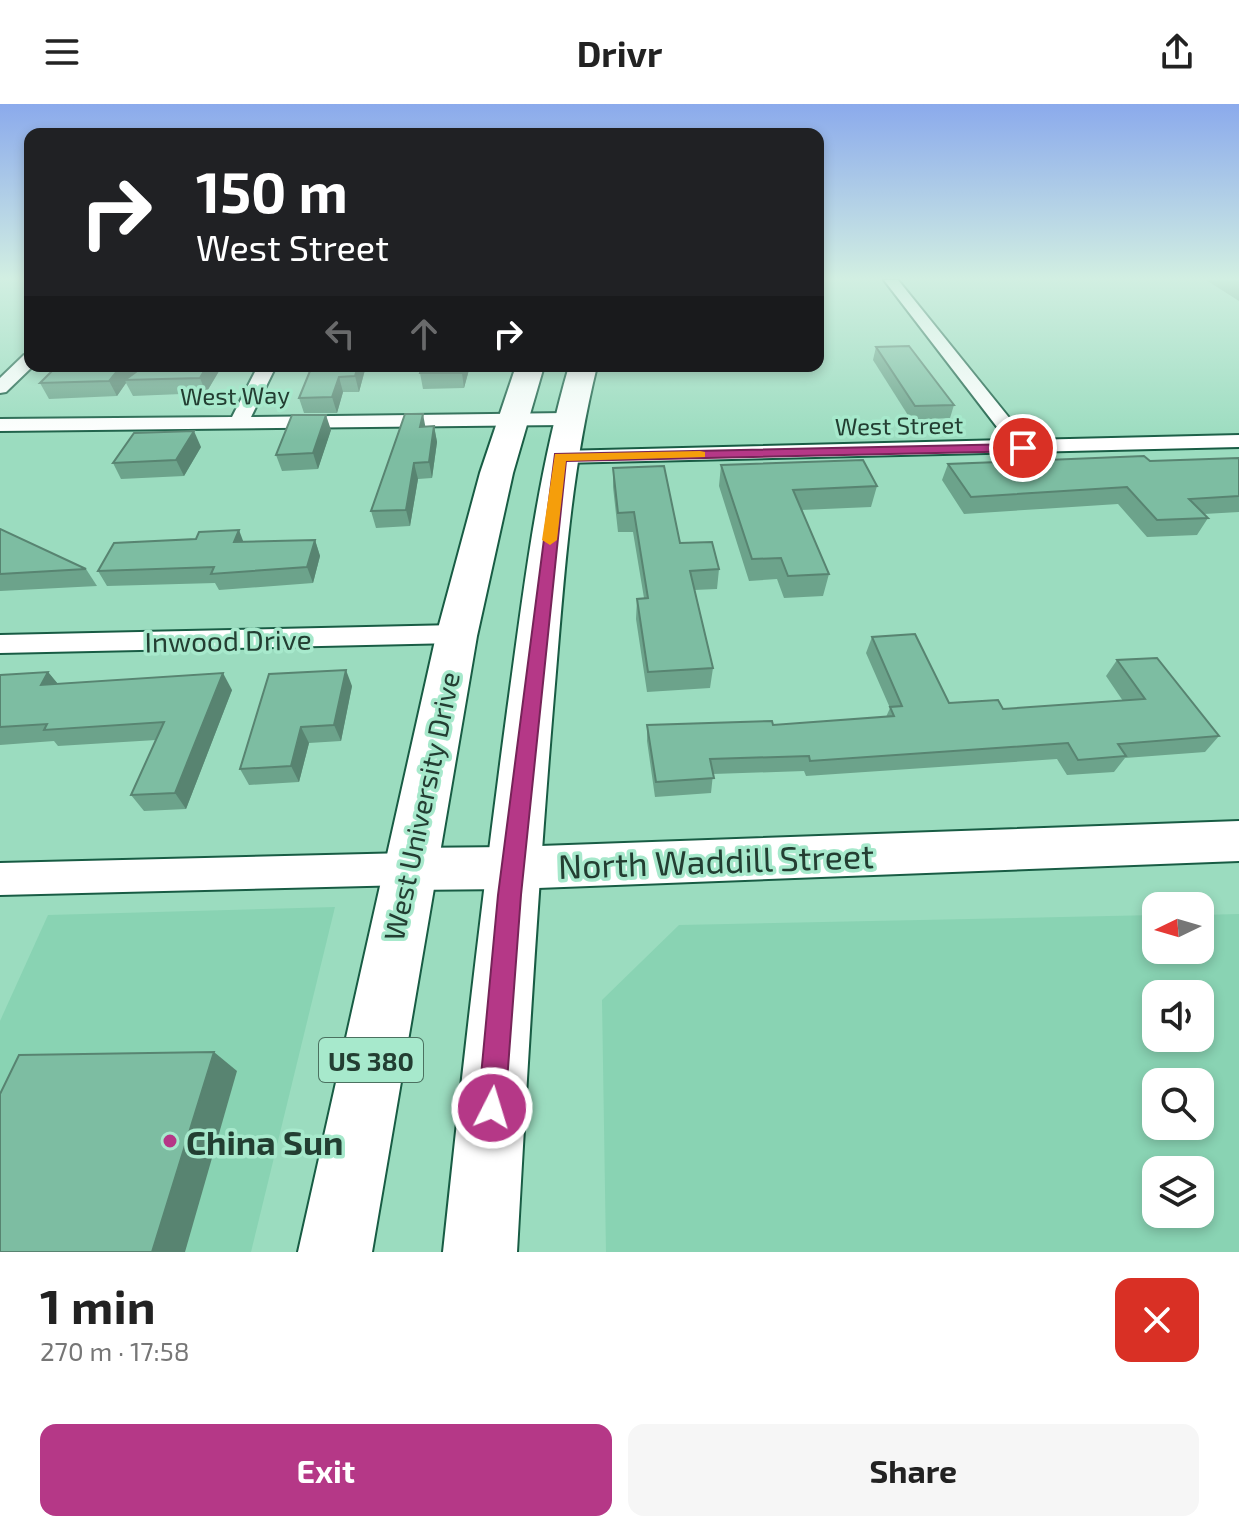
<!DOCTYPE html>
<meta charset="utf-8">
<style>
body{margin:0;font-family:"Exo 2",sans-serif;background:#f6f6f6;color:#222;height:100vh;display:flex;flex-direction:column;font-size:30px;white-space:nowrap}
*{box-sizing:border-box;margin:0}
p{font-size:26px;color:#767676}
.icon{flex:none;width:44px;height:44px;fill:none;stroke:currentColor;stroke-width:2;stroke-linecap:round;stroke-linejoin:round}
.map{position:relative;height:1148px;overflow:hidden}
.drawer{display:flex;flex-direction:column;background:#fff;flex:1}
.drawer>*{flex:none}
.hud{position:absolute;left:24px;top:24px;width:800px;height:244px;border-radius:16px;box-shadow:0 4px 12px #0003;background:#202124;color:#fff;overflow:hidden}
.needle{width:52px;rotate:265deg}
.buttons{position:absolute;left:1142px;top:788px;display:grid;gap:16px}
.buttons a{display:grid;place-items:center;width:72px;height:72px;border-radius:16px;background:#fff;box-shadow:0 4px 12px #0003;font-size:40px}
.pin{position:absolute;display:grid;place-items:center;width:68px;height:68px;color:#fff;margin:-34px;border:4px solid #fff;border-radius:50%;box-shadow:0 2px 8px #0007}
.me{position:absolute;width:88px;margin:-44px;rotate:5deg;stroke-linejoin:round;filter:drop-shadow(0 0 6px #0008)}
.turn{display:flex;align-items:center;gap:28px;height:168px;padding:0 40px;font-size:36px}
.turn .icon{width:104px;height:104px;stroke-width:2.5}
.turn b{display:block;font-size:56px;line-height:68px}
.lanes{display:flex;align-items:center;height:76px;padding:0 40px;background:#0003;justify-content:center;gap:40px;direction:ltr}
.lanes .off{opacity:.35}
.round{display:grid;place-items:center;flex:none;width:84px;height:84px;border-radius:16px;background:#f6f6f6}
.overview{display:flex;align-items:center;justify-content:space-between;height:136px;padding:0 40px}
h1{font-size:48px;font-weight:700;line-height:60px}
.primary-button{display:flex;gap:16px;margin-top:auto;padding:16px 40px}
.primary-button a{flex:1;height:92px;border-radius:16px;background:#b53887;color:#fff;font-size:32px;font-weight:700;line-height:92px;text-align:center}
.primary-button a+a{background:#f6f6f6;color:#222}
header{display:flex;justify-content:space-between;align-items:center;height:104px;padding:0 40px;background:#fff;font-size:36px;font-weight:700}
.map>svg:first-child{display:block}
.built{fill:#89d3b3;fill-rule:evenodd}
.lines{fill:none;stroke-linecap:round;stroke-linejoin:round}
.street-casing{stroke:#185c44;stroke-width:4}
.secondary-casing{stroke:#185c44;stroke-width:4}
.highway-casing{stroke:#185c44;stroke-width:4}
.street{fill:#fff;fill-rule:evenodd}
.secondary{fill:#fff;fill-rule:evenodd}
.highway{fill:#fff;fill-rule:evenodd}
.wall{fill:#6ca38b}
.shaded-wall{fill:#588471}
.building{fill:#7dbda2;stroke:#588471;stroke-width:2}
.route{fill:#b53887;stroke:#762458;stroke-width:2}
.slow{fill:#f59e0b}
.poi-dot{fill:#b53887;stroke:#a7e9cc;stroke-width:3}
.labels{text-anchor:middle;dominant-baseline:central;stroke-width:7;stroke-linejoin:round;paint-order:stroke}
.far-street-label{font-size:24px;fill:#233e32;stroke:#a7e9cc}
.shield{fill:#a7e9cc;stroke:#4b7160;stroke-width:2}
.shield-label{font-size:26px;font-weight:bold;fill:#233e32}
.street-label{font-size:28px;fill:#233e32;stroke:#a7e9cc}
.near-street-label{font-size:34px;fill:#233e32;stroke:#a7e9cc}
.near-poi-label{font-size:34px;font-weight:bold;fill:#233e32;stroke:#a7e9cc;text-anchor:start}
</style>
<header><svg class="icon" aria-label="menu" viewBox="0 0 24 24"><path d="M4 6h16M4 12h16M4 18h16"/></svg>Drivr<svg class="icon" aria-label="share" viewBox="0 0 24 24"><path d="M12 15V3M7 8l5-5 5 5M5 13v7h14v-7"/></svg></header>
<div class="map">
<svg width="1239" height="1148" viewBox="0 0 1239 1148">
<rect width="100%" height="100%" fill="#9bdcbf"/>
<g class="built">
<path d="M335,803L251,1148H0V917L48,811Z"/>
<path d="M1239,810V1148H606L602,896L679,821L1156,811V846H1200V811ZM1200,890V934H1156V890ZM1156,978H1200V1022H1156ZM1156,1066H1200V1110H1156Z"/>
</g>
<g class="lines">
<defs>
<g id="street">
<path d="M884,176H898L1027,336L1239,331V343L560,359L550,353L560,347L1007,336Z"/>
<path d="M30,250V262H33L6,288L0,289V274L24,251Z"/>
<path d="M258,262H276L251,313L567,309L577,315L567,321L0,327V315L232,313Z"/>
<path d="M456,521L465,524L469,530L465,536L456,539L0,549V531Z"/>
<path d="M408,749L420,754L425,765L420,776L408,781L0,791V759Z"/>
</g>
<path id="secondary" d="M1239,717V757L512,785L408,786L391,780L385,765L391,750L408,744L512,743Z"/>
<g id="highway">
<path d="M516,262H544L513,369L477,532L372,1148H298L436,532L480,369Z"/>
<path d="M569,262H597C569,375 563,489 553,604C538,785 527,967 517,1148H443C462,967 483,787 507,607C523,491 536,375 569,262Z"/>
</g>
</defs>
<use href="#street" class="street-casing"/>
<use href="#secondary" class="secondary-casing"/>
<use href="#highway" class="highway-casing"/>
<use href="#street" class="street"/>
<use href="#secondary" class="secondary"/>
<use href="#highway" class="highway"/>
</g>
<g class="wall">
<path d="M1206,176H1239V197Z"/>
<path d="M876,243L954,301L950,314L911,316L873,256Z"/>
<path d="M57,262H139L132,271L222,262L206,289L133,292L126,279L117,292L49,295L40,279Z"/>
<path d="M312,262H366L359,288H343L337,309H304L299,294Z"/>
<path d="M470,262L464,284L423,285L420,269Z"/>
<path d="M425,322H434L437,338L432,374L418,375L410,422L376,424L371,407Z"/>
<path d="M331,326L318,365L282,367L276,351Z"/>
<path d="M201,343L184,372L121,375L113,359Z"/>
<path d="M1239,354V408L1204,410L1208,414L1197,431L1147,433L1118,400L964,410L942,376L948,360L1150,357Z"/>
<path d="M721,361L877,382L871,403L801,406L829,470L823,492L784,494L777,475L749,477L719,382Z"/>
<path d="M613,364L680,439L719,465L717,485L694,486L713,564L710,584L647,588L636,515L637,495L644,494L633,428H618L613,383Z"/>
<path d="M0,425L86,465L97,482L0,487Z"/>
<path d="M315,436L320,452L313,479L219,486L215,479L107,482L98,467L244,438Z"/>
<path d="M872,533L949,599L1003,605L1123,597L1106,572L1117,556L1219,632L1205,648L1125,654L1114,668L1067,671L1057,655L806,672L804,667L713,670L711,689L655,693L647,637V621H773L886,613L890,604L866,549Z"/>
<path d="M48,568L58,580L232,586L186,705L144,707L131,691L156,636L58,642L54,637L0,641V571Z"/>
<path d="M352,582L341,637L309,639L299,678L249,681L240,665Z"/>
</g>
<g class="shaded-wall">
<path d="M121,262H139L128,276H125L126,279L117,292L109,277Z"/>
<path d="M207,262H222L206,289L200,274Z"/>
<path d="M358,262H366L359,288L355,272Z"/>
<path d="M464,262H470L464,284L462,269Z"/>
<path d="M339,273L343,288L337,309L332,293Z"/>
<path d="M423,310L426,326L420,323Z"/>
<path d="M326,311L331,326L318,365L313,349Z"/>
<path d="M434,322L437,338L432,374L429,358Z"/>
<path d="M194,327L201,343L184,372L176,356Z"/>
<path d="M414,359L418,375L410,422L406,406Z"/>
<path d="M239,426L245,442L234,438Z"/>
<path d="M315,436L320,452L313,479L307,463Z"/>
<path d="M346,566L352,582L341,637L334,621Z"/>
<path d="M48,568L62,585L41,581Z"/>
<path d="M223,569L232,586L186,705L175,689Z"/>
<path d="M301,623L309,639L299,678L291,662Z"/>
<path d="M214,948L237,967L185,1148H152Z"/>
</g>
<g class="building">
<path d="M909,242L954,301L915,302L876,243Z"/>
<path d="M57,262H121L109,277L40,279Z"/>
<path d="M144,262H207L200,274L125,276Z"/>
<path d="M312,262H358L355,272L339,273L332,293L299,294Z"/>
<path d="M422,262H464L462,269H420Z"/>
<path d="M405,310H423L420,323L434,322L429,358L414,359L406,406L371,407Z"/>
<path d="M292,311H326L313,349L276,351Z"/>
<path d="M194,327L176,356L113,359L134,329Z"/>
<path d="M1144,352L1150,357L1239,354V392L1189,395L1208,414L1157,416L1127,383L971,393L948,360Z"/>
<path d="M863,356L877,382L793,386L829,470L788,472L781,454L752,455L721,361Z"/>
<path d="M664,362L680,439L712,438L719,465L690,467L713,564L648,568L637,495L648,494L634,408L618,409L613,364Z"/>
<path d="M0,425L86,465L0,470Z"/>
<path d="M239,426L234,438L315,436L307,463L211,470L214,463L98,467L114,439L196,435L199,428Z"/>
<path d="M915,530L949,599L998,596L1003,605L1145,595L1117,556L1157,554L1219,632L1118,640L1126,652L1078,656L1068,639L810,657L809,652L710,655L714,674L656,678L647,621L772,617L773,621L894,612L890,603L902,602L872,533Z"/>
<path d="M346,566L334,621L301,623L291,662L240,665L269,570Z"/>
<path d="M48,568L41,581L223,569L175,689L131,691L164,618L44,626L47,620L0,623V571Z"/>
<path d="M214,948L152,1148H0V990L19,951Z"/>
</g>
<linearGradient id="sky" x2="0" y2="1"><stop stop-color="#8baaec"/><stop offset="0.52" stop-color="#d2efe2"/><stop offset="1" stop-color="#d2efe2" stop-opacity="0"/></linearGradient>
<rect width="1239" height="336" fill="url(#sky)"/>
<path class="route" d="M1023,340L1029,344L1027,347L566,357L521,791L505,1004L501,1014L492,1018L482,1014L478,1004L498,791L555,350Z"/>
<path class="slow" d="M700,347L705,348V353L566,357L557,436L550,441L542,436L555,350Z"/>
<circle class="poi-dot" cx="170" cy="1037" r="8"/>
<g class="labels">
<g class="far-street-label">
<text transform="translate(235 291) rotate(-1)">West Way</text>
<text transform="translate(899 321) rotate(-1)">West Street</text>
</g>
<rect class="shield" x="319" y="934" width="104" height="44" rx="6"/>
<g class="shield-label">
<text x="371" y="956">US 380</text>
</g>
<g class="street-label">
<text transform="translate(228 536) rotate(-1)">Inwood Drive</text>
<text transform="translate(421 702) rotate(-78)">West University Drive</text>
</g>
<g class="near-street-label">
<text transform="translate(716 756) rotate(-2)">North Waddill Street</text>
</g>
<g class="near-poi-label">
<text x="186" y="1037">China Sun</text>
</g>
</g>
</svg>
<div class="buttons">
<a><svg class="needle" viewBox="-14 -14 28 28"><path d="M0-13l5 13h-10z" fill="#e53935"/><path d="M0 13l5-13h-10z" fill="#767676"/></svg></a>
<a><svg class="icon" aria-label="sound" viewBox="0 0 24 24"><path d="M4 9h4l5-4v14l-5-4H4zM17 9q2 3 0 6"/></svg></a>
<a><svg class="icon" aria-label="search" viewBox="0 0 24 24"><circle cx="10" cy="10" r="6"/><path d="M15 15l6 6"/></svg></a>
<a><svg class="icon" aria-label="layers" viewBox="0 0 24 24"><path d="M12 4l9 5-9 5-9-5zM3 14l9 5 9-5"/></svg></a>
</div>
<div class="pin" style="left:1023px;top:344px;background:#d93025"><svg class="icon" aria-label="arrive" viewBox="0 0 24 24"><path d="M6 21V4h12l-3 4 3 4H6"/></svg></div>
<svg class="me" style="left:492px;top:1004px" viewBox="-20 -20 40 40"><circle r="17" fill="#b53887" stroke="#fff" stroke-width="3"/><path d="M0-11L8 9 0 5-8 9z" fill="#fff"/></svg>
<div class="hud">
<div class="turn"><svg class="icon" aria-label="right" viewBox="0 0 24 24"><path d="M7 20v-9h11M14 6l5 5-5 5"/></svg><div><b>150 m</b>West Street</div></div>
<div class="lanes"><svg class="icon off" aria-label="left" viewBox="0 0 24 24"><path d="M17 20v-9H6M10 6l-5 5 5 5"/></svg><svg class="icon off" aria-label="ahead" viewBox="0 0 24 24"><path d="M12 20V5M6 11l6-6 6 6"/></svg><svg class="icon" aria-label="right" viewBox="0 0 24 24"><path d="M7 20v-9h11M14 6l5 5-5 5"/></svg></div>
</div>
</div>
<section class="drawer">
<div class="overview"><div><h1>1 min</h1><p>270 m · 17:58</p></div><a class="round" style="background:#d93025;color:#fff"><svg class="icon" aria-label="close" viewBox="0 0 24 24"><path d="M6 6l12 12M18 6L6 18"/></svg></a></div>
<div class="primary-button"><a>Exit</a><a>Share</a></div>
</section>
